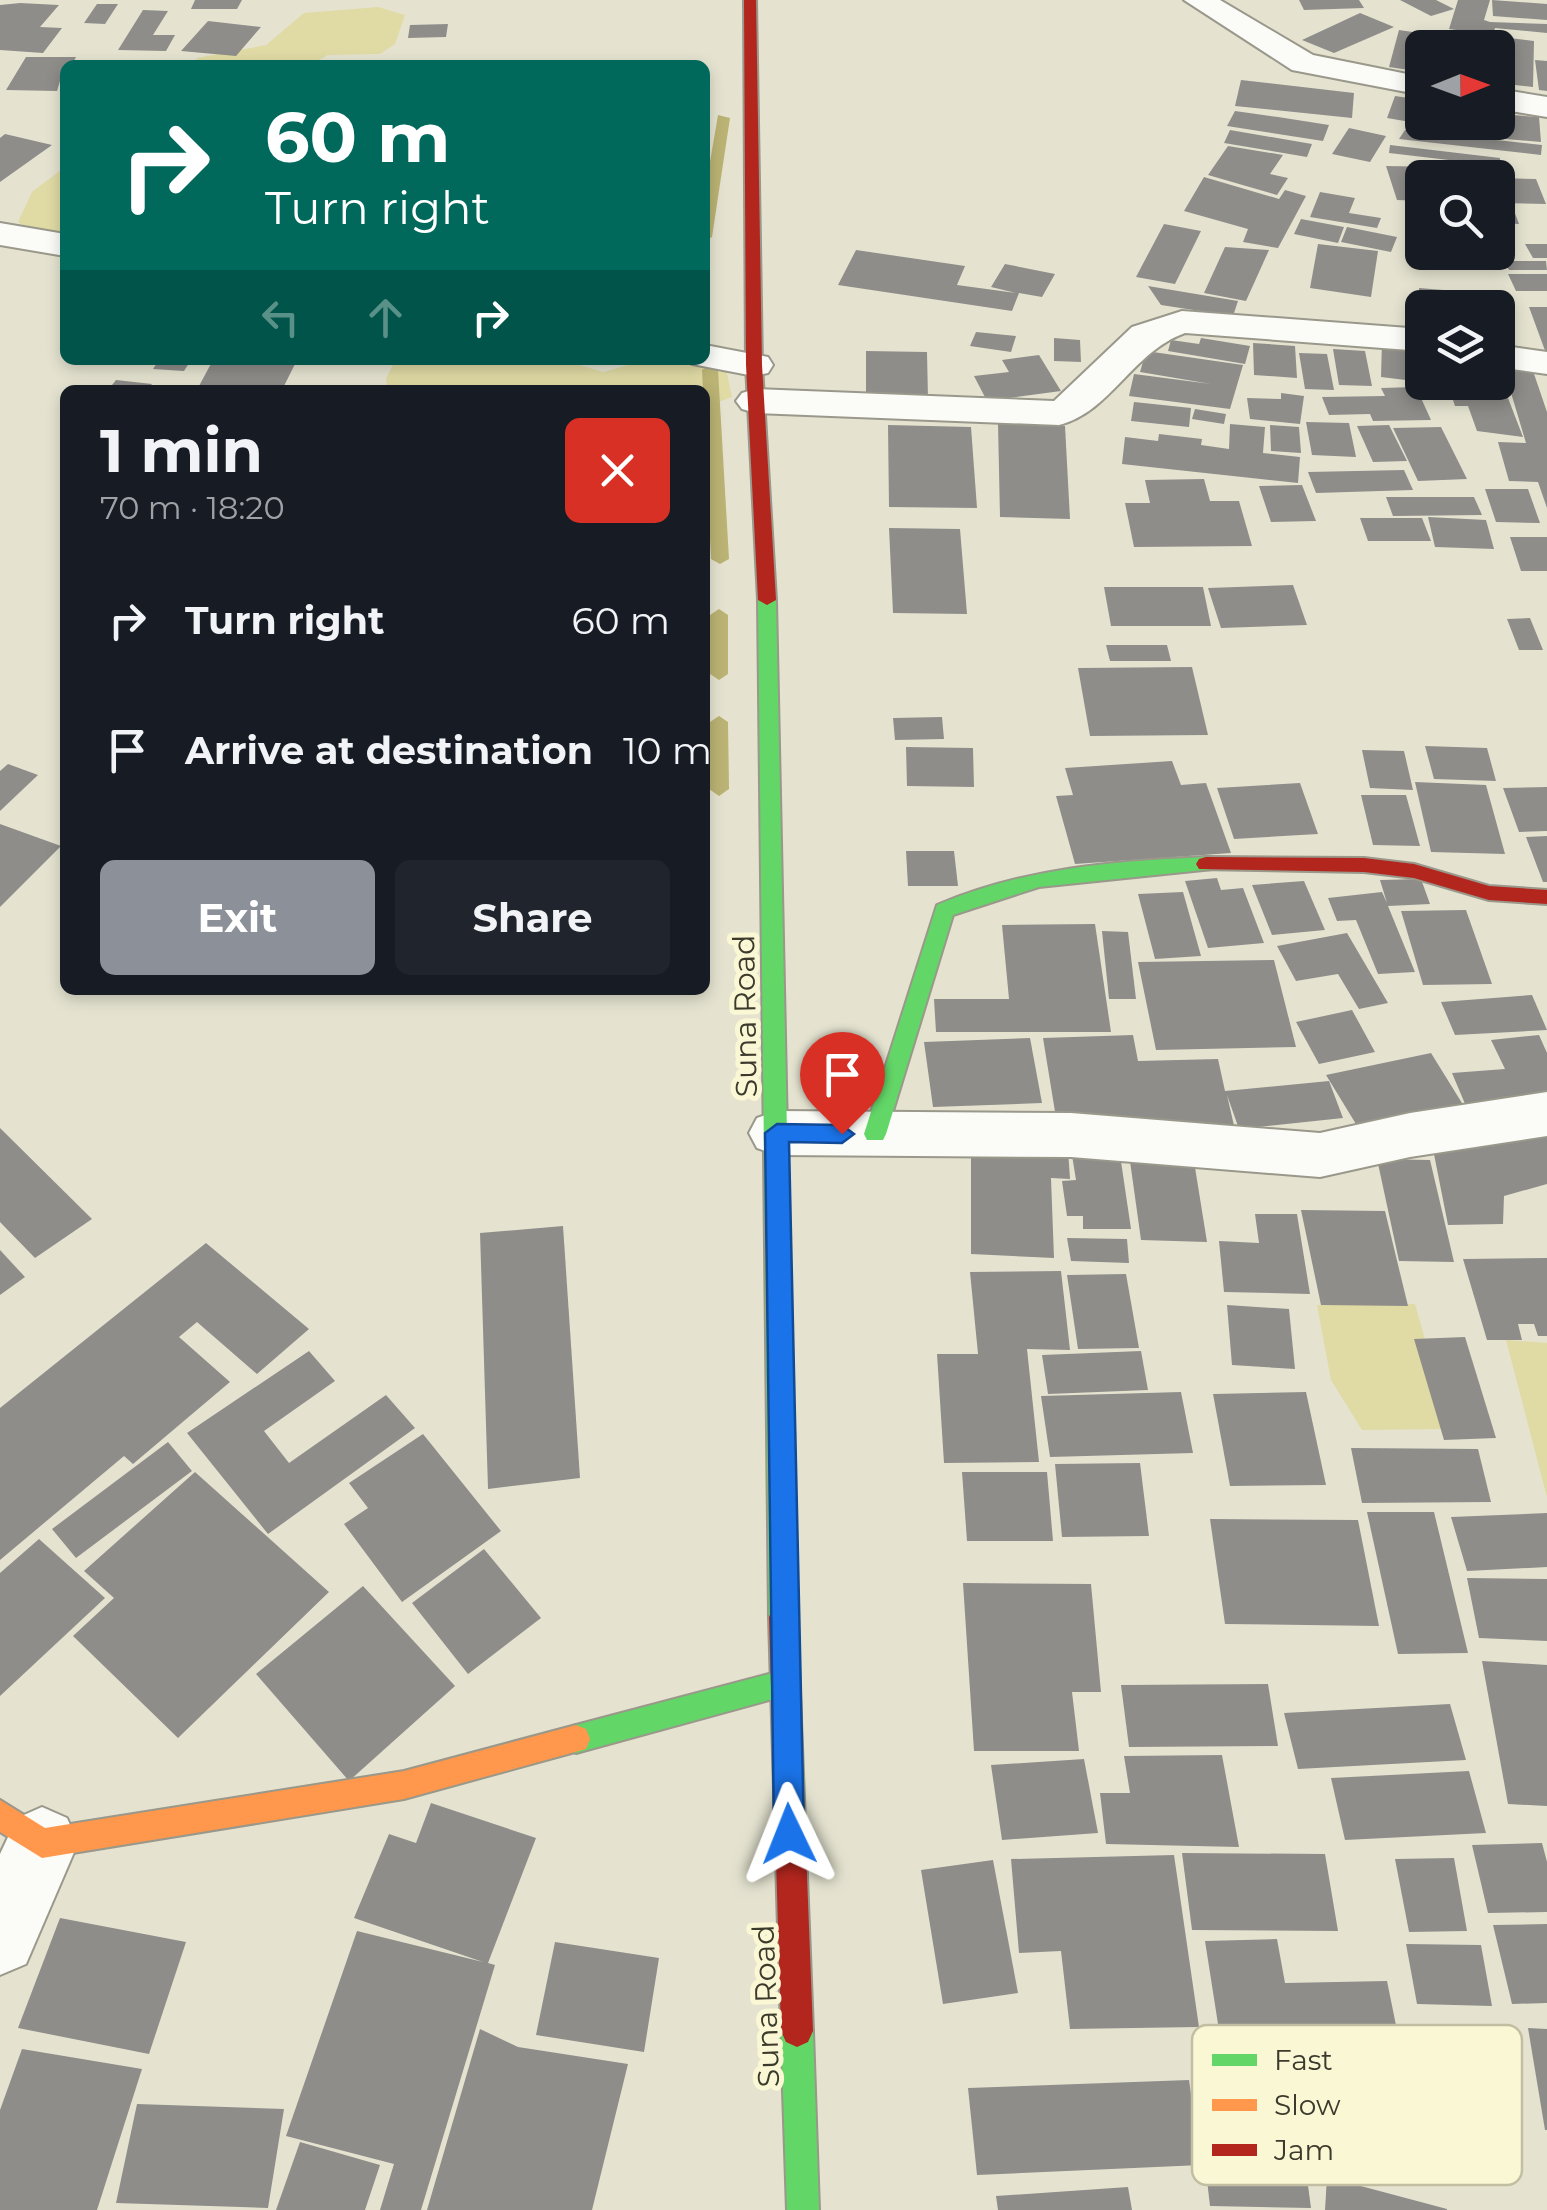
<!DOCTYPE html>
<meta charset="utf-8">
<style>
body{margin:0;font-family:Montserrat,sans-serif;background:#20242c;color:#f1f3f6;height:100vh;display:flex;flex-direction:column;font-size:38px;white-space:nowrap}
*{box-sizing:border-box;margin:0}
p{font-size:32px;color:#9ea1a6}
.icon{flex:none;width:55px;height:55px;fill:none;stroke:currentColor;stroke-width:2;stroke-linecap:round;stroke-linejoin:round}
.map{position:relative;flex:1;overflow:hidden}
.sheet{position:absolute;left:60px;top:385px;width:650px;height:610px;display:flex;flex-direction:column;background:#171b24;border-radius:15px;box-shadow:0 5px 15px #0003}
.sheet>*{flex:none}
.banner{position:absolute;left:60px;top:60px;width:650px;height:305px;border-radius:15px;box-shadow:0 5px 15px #0003;background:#00695c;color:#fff;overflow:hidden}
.needle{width:65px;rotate:89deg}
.controls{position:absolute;left:1405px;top:30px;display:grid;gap:20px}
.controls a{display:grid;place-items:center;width:110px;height:110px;border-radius:15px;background:#171b24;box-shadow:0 5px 15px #0003;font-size:50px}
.pin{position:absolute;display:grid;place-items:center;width:85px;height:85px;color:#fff;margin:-102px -42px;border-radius:50% 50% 50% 0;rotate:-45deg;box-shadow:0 0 10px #0007}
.pin .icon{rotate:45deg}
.me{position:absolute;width:110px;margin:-55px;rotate:358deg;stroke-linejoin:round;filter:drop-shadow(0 0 8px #0008)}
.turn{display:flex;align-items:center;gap:35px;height:210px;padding:0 40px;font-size:45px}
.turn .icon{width:130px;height:130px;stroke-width:2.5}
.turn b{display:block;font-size:70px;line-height:85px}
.lanes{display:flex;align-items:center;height:95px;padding:0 40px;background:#0003;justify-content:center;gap:50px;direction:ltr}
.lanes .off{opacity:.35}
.round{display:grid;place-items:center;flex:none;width:105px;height:105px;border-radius:15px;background:#20242c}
.head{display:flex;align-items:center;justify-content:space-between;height:170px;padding:0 40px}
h1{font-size:60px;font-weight:700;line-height:75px}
.button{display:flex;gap:20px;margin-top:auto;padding:20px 40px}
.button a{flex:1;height:115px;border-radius:15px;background:#8c9099;color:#fff;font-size:40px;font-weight:700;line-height:115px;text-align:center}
.button a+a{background:#20242c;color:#f1f3f6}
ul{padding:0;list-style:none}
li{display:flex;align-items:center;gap:30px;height:130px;padding:0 40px}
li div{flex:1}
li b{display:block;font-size:38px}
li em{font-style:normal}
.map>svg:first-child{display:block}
.green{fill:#e0daa5}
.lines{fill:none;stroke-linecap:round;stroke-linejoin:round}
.stream{fill:#bbb374;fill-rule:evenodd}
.building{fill:#8e8d8a}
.street-casing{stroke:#99988a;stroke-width:4}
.fast-casing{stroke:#99988a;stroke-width:4}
.slow-casing{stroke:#99988a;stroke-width:4}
.jam-casing{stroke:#99988a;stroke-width:4}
.street{fill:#fbfbf8;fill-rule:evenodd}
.fast{fill:#63d668;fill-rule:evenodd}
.slow{fill:#ff974d;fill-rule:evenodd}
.jam{fill:#b3261e;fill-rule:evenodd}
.route{fill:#1a73e8;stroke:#114b97;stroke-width:2.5}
.labels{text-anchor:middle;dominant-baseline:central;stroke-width:10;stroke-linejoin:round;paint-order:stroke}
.street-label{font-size:30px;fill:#3b3a2c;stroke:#faf7d5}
.key{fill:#faf7d5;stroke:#c1bea2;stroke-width:2.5}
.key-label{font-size:28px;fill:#3b3a2c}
</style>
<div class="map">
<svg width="1547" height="2210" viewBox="0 0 1547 2210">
<rect width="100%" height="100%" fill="#e5e3d0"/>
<g class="green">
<path d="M378,7L405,15L395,44L380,54L328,55L310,65H195L197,58L266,45L304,13Z"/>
<path d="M65,167V253L18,222L32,192Z"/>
<path d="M395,360H563L603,372L647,360L725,364L732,397L705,407V390H387L386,379Z"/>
<path d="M1415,1304L1450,1429L1362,1430L1331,1380L1317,1305Z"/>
<path d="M1506,1340L1547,1343V1497Z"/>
</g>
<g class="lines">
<g class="stream">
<path d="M718,115L730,118L712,237L705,241V191Z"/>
<path d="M710,365L718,370L729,559L720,564L711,559L702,370Z"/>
<path d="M719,609L728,615V674L719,680L710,674V615Z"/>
<path d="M719,716L728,722L729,789L719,796L709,789L710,722Z"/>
</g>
</g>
<g class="building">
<path d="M195,0H242L237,9H191Z"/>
<path d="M1299,0H1359L1364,8L1304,10Z"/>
<path d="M1400,0H1436L1454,9L1431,16Z"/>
<path d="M1458,0H1490L1484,20L1490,22L1547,24V33L1495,28L1493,36L1534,41L1533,87L1498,83V48H1483L1484,34L1449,29Z"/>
<path d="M1492,0L1547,4V20L1493,16Z"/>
<path d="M20,3L59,5L40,27L62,28L43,53L0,50V5Z"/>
<path d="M97,4H118L105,24L84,23Z"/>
<path d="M143,10L168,11L153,35H175L166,51L118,50Z"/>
<path d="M1360,13L1394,27L1334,53L1302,40Z"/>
<path d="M208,21L261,27L236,56L181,51Z"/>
<path d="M448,24L446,37L408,38L410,25Z"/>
<path d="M1399,30L1447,37L1444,48H1422V72L1389,67Z"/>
<path d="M26,57H76L72,65H65L57,91L6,90Z"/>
<path d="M1535,60L1547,61V91L1539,90Z"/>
<path d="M1241,80L1354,93L1352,118L1235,106Z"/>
<path d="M1395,96L1422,100V124L1387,118Z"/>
<path d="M1235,111L1278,117L1329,125L1323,141L1227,126Z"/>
<path d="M1498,114L1539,117L1541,142L1472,136V122H1498Z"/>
<path d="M1349,128L1386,136L1370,162L1332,154Z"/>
<path d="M1230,130L1312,144L1307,157L1224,143Z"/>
<path d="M1405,130L1542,145L1541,155L1399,139Z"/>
<path d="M5,134L52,145L0,182V138Z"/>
<path d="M1390,145L1500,158V166L1389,153Z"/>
<path d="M1228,146L1283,155L1270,174L1288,178L1277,195L1208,175Z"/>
<path d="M1386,166L1441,167L1444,178H1422V201L1397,200Z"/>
<path d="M1204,177L1279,199L1285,190L1306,196L1278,248L1243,242L1248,229L1184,211Z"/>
<path d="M1498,178L1536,179L1546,204L1498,203Z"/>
<path d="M1320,192L1355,198L1349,213L1381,218L1377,228L1310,217Z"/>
<path d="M1498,207L1513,208L1519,224L1498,223Z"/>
<path d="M1301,219L1344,227L1338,243L1294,234Z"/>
<path d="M1164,224L1201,231L1175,284L1136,277Z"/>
<path d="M1347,227L1397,237L1391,252L1341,242Z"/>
<path d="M1318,244L1378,251L1371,297L1310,288Z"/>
<path d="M1525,244H1547V258H1533Z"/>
<path d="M1225,247L1269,250L1246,301L1204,293Z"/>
<path d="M856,250L965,266L957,285L1016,293L991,287L1005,264L1055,274L1042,297L1019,293L1012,311L838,285Z"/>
<path d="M1504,261H1546L1547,270H1509Z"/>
<path d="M1508,274H1547V291H1516Z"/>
<path d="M1148,286L1238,301L1233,316L1161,305Z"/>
<path d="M1419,288L1456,291L1457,308H1420Z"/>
<path d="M1529,307H1547V356Z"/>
<path d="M976,332L1016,336L1011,352L970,346Z"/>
<path d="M1054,338L1080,340L1081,362L1054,361Z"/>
<path d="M1201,338L1250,346L1245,364L1168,351L1171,340L1199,344Z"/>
<path d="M1382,341L1422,346V382L1381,377Z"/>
<path d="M1253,343L1295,346L1297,378L1254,375Z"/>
<path d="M1333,349L1365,351L1372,386L1339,385Z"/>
<path d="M866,351L927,352L928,399L866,398Z"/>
<path d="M1146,351L1243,365L1230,409L1129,396L1134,374L1211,384L1140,372Z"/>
<path d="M1299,353L1327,354L1334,390L1305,389Z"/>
<path d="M1039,355L1061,391L987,401L974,376L1009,372L1002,360Z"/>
<path d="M159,360H191L184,371L153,369Z"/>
<path d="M213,360H297L282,390L199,386Z"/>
<path d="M1503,366L1532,368L1547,412V508L1538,482L1509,481L1498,442L1526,443Z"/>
<path d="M1498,372L1523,437L1477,431L1468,406H1455L1447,382H1498Z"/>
<path d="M116,380L152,384L147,390H108Z"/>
<path d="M1416,387L1431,420L1373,421L1370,414L1329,415L1322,397L1385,396L1381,388Z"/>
<path d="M1281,393L1304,396L1300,424L1250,419L1247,398L1281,399Z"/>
<path d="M1134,402L1191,408L1189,427L1131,421Z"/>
<path d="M1195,409L1226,414L1224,424L1192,419Z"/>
<path d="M1306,422L1349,423L1356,457L1312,455Z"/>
<path d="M998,423L1065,426L1070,519L1000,517Z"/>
<path d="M1230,424L1265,427L1263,453L1300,457L1298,483L1122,464L1125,437L1158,441L1159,434L1202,439L1201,445L1229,449Z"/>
<path d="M888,425L971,427L977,508L889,507Z"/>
<path d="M1270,425L1299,427L1301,453L1271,451Z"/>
<path d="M1389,425L1407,461L1373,462L1357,426Z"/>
<path d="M1441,427L1467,479L1418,481L1393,428Z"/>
<path d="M1404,470L1413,490L1316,493L1308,472Z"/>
<path d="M1204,479L1210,501H1239L1252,546L1134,547L1125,503H1150L1145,480Z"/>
<path d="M1302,485L1316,521L1271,522L1259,486Z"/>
<path d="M1485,489H1528L1540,523L1496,522Z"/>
<path d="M1386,497H1474L1482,515L1393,516Z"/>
<path d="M1428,517L1486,520L1494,549L1435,547Z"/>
<path d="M1360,518H1422L1431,541H1368Z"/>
<path d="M889,528L960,529L967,614L893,613Z"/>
<path d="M1510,537H1547V571H1521Z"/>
<path d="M1293,585L1307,625L1221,628L1208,588Z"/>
<path d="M1104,587H1203L1211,626H1111Z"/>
<path d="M1530,618L1543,650H1519L1507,619Z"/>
<path d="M1106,645H1167L1171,661H1110Z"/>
<path d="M1192,667L1208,735L1090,736L1078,668Z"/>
<path d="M942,717L944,739L895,740L893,718Z"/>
<path d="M1425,746L1487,748L1496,781L1434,779Z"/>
<path d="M906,747L973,748L974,787L907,786Z"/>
<path d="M1362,750L1404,751L1413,790L1370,788Z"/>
<path d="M1172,761L1181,785L1206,783L1231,853L1075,864L1056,796L1073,795L1065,768Z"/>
<path d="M8,764L38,775L0,811V771Z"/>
<path d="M1415,782L1486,785L1505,854L1431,852Z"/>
<path d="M1300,783L1318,834L1234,839L1217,788Z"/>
<path d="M1547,787V831L1519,832L1503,788Z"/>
<path d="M1361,795H1406L1420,846L1373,845Z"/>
<path d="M0,824L61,846L0,907Z"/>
<path d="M1547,836V882H1543L1526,837Z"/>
<path d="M906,851H954L958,886H908Z"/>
<path d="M1217,878L1221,890L1243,888L1264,943L1208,948L1185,881Z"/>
<path d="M1421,879L1430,904L1388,906L1415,972L1378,974L1356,920L1337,921L1328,898L1382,892L1387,903L1380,880Z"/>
<path d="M1304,881L1325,930L1272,935L1252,885Z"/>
<path d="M1183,892L1201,956L1155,959L1138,894Z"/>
<path d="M1466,910L1492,984L1423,985L1401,911Z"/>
<path d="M1095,924L1111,1032H936L934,999H1009L1002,925Z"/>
<path d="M1102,931L1128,932L1136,999H1109Z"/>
<path d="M1347,933L1388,1003L1359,1009L1338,974L1296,981L1277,946Z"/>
<path d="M1274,960L1296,1047L1156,1050L1138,962Z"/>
<path d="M1532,995L1547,1030L1455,1035L1441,1002Z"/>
<path d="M1352,1010L1375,1052L1319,1064L1296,1022Z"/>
<path d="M1133,1035L1138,1061L1218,1059L1225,1091L1329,1081L1343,1118L1239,1129L1227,1095L1235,1130L1057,1124L1043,1038Z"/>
<path d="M1539,1035L1547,1053V1103L1468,1111L1452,1073L1505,1069L1491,1040Z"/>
<path d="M1030,1038L1042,1103L933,1107L924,1042Z"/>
<path d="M1431,1053L1470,1116L1359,1129L1326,1075Z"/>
<path d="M1547,1127V1184L1504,1196L1503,1224L1448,1225L1431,1139Z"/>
<path d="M0,1128L92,1219L35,1258L0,1222Z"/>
<path d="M971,1145L1068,1150L1070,1179L1051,1178L1054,1258L971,1254Z"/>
<path d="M1119,1148L1131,1229H1083V1216H1067L1062,1181L1076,1180L1071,1149Z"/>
<path d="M1129,1154L1193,1155L1207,1242L1141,1240Z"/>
<path d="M1377,1159L1430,1160L1454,1262L1399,1261Z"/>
<path d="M1301,1210L1385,1211L1408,1306L1321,1305Z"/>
<path d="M1255,1214H1297L1310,1294L1224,1292L1219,1241L1259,1243Z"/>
<path d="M563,1226L580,1478L488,1489L480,1233Z"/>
<path d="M1067,1238L1127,1239L1129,1263L1071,1261Z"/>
<path d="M206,1243L309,1329L257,1374L197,1322L179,1337L230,1382L133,1464L124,1456L0,1560V1408Z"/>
<path d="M0,1250L25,1277L0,1295Z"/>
<path d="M1547,1258V1336H1538L1534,1324H1518L1522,1340H1487L1463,1259Z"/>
<path d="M1061,1271L1070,1350L1027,1349L1039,1462L944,1463L937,1354H978L970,1272Z"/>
<path d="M1126,1274L1139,1348L1078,1349L1067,1275Z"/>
<path d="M1227,1305L1289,1309L1295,1369L1232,1365Z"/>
<path d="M1465,1337L1496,1438L1444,1440L1414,1339Z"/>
<path d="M309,1351L335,1381L264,1431L289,1463L386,1395L415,1428L268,1534L187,1433Z"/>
<path d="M1141,1351L1148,1390L1048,1394L1042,1355Z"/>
<path d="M1181,1392L1193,1453L1050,1457L1041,1396Z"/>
<path d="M1306,1392L1326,1485L1230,1486L1213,1394Z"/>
<path d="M423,1434L501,1531L402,1602L344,1524L368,1508L349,1483Z"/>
<path d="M168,1442L192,1471L76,1558L52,1529Z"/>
<path d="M1351,1448L1478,1449L1491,1502L1362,1503Z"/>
<path d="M1140,1463L1149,1536L1062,1537L1055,1464Z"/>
<path d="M195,1472L329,1592L178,1738L73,1636L114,1598L84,1571Z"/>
<path d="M962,1472H1047L1053,1541H967Z"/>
<path d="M1367,1512H1434L1468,1653L1398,1654Z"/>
<path d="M1547,1513V1567L1467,1571L1451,1517Z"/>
<path d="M1210,1519L1358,1520L1379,1626L1225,1624Z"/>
<path d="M39,1539L105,1598L0,1696V1573Z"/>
<path d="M484,1549L541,1618L468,1674L412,1603Z"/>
<path d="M1467,1578L1547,1579V1641L1479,1638Z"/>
<path d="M963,1583L1091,1584L1101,1692H1072L1079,1751H974Z"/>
<path d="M363,1586L455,1686L349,1781L256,1674Z"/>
<path d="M1482,1661L1547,1665V1806L1508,1804Z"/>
<path d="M1268,1684L1278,1746L1129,1747L1121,1685Z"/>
<path d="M1450,1704L1466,1760L1298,1769L1284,1713Z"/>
<path d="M1222,1755L1239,1847L1106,1844L1100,1793H1130L1124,1756Z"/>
<path d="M1084,1759L1098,1833L1002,1840L991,1765Z"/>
<path d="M1469,1771L1486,1833L1345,1840L1331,1778Z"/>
<path d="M431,1803L536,1838L488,1963L495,1965L421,2210H380L394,2164L286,2136L357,1931L483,1962L354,1918L389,1834L416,1843Z"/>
<path d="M1542,1843L1547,1862V1912L1488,1913L1472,1845Z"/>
<path d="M1182,1853L1325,1854L1338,1931L1192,1930Z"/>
<path d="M1174,1855L1199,2027L1070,2029L1061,1951L1019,1953L1011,1859Z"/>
<path d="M1454,1858L1467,1931L1409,1932L1395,1859Z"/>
<path d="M993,1860L1018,1993L943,2004L921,1870Z"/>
<path d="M60,1918L186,1942L149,2054L18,2028Z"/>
<path d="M1547,1924V2003L1512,2004L1493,1925Z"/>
<path d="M1277,1939L1285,1983L1387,1981L1399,2040L1221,2043L1205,1941Z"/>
<path d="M555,1942L659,1958L644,2052L536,2035Z"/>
<path d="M1406,1944L1481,1945L1492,2006L1417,2004Z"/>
<path d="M1528,2028L1547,2029V2130H1545Z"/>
<path d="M480,2029L518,2047L628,2064L592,2210H427Z"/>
<path d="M22,2049L142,2069L97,2210H0V2110Z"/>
<path d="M1189,2080L1201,2165L977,2175L968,2088Z"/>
<path d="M1198,2103H1297L1311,2208L1210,2206Z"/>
<path d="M137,2104L284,2109L268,2208L116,2203Z"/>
<path d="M300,2142L380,2165L365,2210H276Z"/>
<path d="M1327,2177L1447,2209V2210H1325Z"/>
<path d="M1128,2187L1132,2210H998L996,2196Z"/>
</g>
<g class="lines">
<defs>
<g id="street">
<path d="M1184,0H1220L1313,55L1422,77V95L1292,70Z"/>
<path d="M1498,89L1547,97V117L1498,109Z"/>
<path d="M0,223L65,234V256L0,245Z"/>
<path d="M1182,311L1422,329V351L1185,333C1132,352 1111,412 1059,425L756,413L742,409L736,401L742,393L756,389L1054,401L1132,327Z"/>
<path d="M705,345L768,357L773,365L768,373L754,376L692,364L689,360H705Z"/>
<path d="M1498,345L1547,352V374L1498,367Z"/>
<path d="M1547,1092V1136L1410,1157L1320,1177L1071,1157L777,1155L757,1148L749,1133L757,1118L777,1111L1071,1113L1320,1133L1410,1113Z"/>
<path d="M42,1807L67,1818L78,1843L26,1964L0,1975V1854L17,1818Z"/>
</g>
<g id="fast">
<path d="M767,595L776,600L797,1617L793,1626L783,1630L773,1626L769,1617L758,600Z"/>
<path d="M1206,857L1213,859L1216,864L1213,869L1039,887L953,915L886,1134L883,1140H867L864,1134L937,905C1024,868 1113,861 1206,857Z"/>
<path d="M784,1670L794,1674L798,1683L794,1692L784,1696L576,1753L566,1749L562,1739L566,1729L576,1725Z"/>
<path d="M797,2015L808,2020L813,2031L819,2210H787L781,2031L786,2020Z"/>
</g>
<path id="slow" d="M576,1725L586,1729L590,1739L586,1749L404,1799L42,1858L0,1832V1800L45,1828L404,1771Z"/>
<g id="jam">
<path d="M744,0H756L762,365L776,600L767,605L758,600L746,365Z"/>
<path d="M1206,857L1364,858L1414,864L1489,886L1547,890V904L1489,900L1414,878L1364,872L1199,869L1196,864L1199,859Z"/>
<path d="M783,1604L793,1608L797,1617L813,2031L808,2042L797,2047L786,2042L781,2031L769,1617L773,1608Z"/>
</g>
</defs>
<use href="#street" class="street-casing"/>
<use href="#fast" class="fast-casing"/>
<use href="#slow" class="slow-casing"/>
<use href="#jam" class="jam-casing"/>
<use href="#street" class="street"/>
<use href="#fast" class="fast"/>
<use href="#slow" class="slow"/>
<use href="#jam" class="jam"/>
</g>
<path class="route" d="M777,1124L842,1125L854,1134L842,1143L789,1142L804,1834L800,1844L789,1849L779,1844L774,1834L765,1133Z"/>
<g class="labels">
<g class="street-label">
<text transform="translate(745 1016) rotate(-91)">Suna Road</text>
<text transform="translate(766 2006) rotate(-92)">Suna Road</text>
</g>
</g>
<rect x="1192" y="2025" width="330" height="160" rx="15" class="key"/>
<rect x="1212" y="2054" width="45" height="12" fill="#63d668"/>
<rect x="1212" y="2099" width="45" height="12" fill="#ff974d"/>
<rect x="1212" y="2144" width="45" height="12" fill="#b3261e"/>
<g class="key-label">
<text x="1274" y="2070">Fast</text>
<text x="1274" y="2115">Slow</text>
<text x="1274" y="2160">Jam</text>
</g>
</svg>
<div class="controls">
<a><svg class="needle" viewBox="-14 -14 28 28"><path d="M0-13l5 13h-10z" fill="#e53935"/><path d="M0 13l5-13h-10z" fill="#9ea1a6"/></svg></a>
<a><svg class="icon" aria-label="search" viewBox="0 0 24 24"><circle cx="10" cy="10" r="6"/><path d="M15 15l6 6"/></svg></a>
<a><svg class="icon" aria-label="layers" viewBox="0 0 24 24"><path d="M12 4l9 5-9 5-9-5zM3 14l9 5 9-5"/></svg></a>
</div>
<div class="pin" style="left:842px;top:1134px;background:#d93025"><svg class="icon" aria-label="arrive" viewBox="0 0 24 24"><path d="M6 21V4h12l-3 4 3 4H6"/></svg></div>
<svg class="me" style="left:789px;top:1834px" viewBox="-20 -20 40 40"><path d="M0-17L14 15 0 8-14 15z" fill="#1a73e8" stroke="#fff" stroke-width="4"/></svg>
<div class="banner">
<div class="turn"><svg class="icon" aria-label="right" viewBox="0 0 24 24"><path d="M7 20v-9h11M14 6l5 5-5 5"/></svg><div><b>60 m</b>Turn right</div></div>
<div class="lanes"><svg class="icon off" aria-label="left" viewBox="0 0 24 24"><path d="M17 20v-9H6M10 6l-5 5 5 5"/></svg><svg class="icon off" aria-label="ahead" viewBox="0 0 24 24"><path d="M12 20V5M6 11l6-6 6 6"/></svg><svg class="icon" aria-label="right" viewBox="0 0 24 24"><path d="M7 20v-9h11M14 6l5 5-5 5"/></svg></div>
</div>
<section class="sheet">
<div class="head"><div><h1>1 min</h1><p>70 m · 18:20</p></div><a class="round" style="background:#d93025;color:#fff"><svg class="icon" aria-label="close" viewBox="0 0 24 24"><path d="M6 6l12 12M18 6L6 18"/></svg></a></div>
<ul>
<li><svg class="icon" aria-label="right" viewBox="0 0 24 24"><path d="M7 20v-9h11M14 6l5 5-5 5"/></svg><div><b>Turn right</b></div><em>60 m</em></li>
<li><svg class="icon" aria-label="arrive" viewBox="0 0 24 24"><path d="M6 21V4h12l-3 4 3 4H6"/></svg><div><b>Arrive at destination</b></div><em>10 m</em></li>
</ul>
<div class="button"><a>Exit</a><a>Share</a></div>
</section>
</div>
